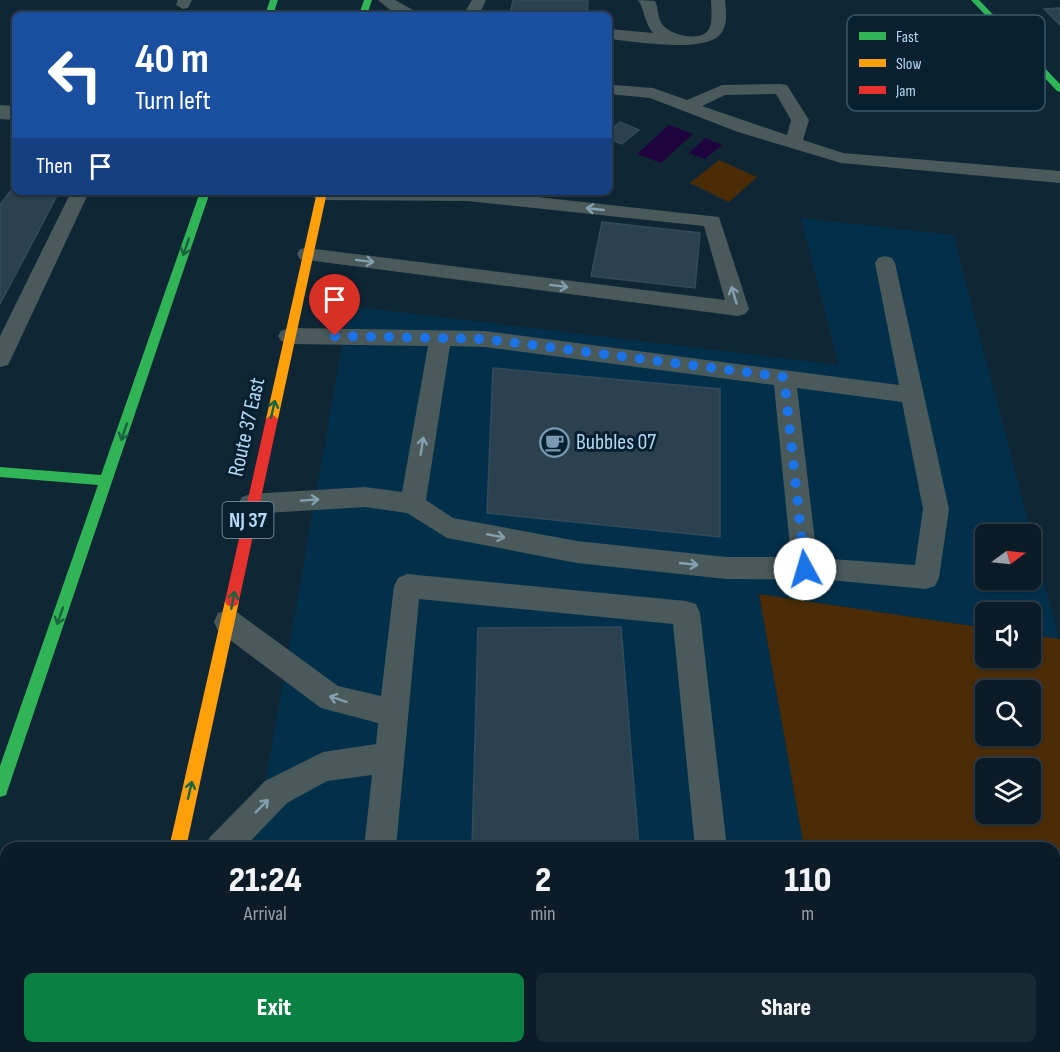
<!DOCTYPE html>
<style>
body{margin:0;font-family:"Sofia Sans Condensed",sans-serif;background:#192934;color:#f1f3f6;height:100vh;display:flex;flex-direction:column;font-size:22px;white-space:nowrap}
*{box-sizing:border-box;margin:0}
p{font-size:20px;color:#9aa1a8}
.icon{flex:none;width:33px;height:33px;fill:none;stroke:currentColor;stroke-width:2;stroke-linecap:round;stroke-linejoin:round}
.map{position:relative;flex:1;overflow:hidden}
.details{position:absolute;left:0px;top:842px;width:1060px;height:212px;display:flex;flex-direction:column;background:#0b1c28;border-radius:18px 18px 0 0;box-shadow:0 2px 4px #0004,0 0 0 2px #2b3a45}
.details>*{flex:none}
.hud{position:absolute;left:12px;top:12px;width:600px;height:183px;border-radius:9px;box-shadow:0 2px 4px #0004,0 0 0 2px #2b3a45;background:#1a4fa0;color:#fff;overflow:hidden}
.needle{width:39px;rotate:75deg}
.buttons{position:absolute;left:975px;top:524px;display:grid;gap:12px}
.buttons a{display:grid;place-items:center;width:66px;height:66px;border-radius:9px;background:#0b1c28;box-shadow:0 2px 4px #0004,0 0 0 2px #2b3a45;font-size:30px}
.pin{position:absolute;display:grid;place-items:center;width:51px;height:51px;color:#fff;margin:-62px -26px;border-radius:50% 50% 50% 0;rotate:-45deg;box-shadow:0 0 6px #0007}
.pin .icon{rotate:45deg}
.me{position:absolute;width:66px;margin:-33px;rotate:354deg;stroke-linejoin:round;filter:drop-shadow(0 0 4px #0008)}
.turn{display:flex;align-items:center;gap:21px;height:126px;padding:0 24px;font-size:27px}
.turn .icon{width:78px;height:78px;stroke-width:2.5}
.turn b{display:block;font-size:42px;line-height:51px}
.then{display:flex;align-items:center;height:57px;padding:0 24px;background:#0003;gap:12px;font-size:22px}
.eta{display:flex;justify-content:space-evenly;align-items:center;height:102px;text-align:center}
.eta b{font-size:36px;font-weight:800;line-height:42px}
.button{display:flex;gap:12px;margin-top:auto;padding:12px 24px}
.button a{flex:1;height:69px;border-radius:9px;background:#0b8043;color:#fff;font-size:24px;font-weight:800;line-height:69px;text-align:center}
.button a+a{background:#192934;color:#f1f3f6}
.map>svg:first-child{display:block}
.built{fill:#02304b;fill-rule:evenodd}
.green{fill:#4b2c07;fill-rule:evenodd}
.water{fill:#1e033e}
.building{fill:#2b414f;stroke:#324b5c;stroke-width:1.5}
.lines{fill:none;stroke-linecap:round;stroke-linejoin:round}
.lane{fill:#4a5a5a;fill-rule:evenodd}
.street{fill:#4a5a5a;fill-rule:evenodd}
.fast{fill:#30b455;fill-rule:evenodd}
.slow{fill:#ff9f0a;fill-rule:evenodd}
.jam{fill:#e5322d;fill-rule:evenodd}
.oneway{stroke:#84a0af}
.oneway2{stroke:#196341}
.route{stroke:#1a73e8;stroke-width:10;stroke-dasharray:0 18}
.labels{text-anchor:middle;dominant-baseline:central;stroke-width:6;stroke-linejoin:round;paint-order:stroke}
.shield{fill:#072030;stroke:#80a2ba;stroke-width:1.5}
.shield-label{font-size:21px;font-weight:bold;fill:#b4d9f5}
.street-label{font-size:22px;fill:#b4d9f5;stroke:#072030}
.poi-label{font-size:22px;fill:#b4d9f5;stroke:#072030;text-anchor:start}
.key{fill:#072030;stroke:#3b586b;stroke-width:1.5}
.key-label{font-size:16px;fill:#b4d9f5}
</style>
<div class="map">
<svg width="1060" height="1052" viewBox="0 0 1060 1052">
<rect width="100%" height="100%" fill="#0f2635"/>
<g class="built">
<path d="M801,218L953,235L1059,639L1031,635L1030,612H986L985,628L759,594L804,847L254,848L349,306L839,365ZM986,534H1030V579H986Z"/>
<path d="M218,1047H840L841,1052H217Z"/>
</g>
<g class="green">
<path d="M719,160L757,177L729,202L690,183Z"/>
<path d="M759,594L985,628L986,657H1030L1031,635L1060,639V1052H841L840,1047H1054V848L804,847ZM986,690H1030V735H986ZM986,768H1030V813H986Z"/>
</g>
<g class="water">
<path d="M669,125L693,134L661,163L637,154Z"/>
<path d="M705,138L722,145L705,159L689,153Z"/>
</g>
<g class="building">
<path d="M513,0H588L587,15H510Z"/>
<path d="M1060,8V25L1044,9Z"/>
<path d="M620,122L639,130L622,144L609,139V131Z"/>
<path d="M15,185V192H59L0,304V205Z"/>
<path d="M602,222L700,233L695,288L591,276Z"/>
<path d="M493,368L720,389V537L487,513Z"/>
<path d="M621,627L639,848H472L478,628Z"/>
<path d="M467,1047H655L656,1052H467Z"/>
</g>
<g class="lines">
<g class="lane">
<path d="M178,0H192L188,8L183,9L176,5Z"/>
<path d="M378,0H395L422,15L395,14Z"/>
<path d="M472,0H486L479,15H463Z"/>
<path d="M638,0L655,1C659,8 657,17 662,24C669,35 701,43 709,29C713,21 711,8 711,0H725C726,11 728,23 722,32C708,55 634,41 609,39V29L653,33C644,22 645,10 638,0Z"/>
<path d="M781,84L787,85L809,120L803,140L843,153L1060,171V183L841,163L738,132L650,98L609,94V86L614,85L653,88L687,100L722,85ZM776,94L791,120L787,135L702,106L725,95Z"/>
<path d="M71,192H89L11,359L8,365L0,367V336Z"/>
<path d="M313,192H493L719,217L749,309L745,314L738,316L307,260L300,259L297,254L300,249L307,248L725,300L704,226L467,201L321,200L314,198Z"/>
<path d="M885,256L892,258L895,263L949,509L939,578L935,586L926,589L829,580L726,579L577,563L447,538L407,513L365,507L251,514L242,511L238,504L242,497L251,494L365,487L402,492L428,346L289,344L281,341L278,336L281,331L289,328L485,331L899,385L875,263L878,258ZM450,346L485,347L774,385L791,557H726L577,541L453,518L426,500ZM797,388L902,402L923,509L915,565L817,558Z"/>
<path d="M407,574L686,601L696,604L700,613L727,848H695L673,624L419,599L396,848H364L372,775L327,781L287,803L244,848H205L210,837L265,781L323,752L376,744L378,723L321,708L218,631L214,622L218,613L228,610L238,613L338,686L381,696L394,586L398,578Z"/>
<path d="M339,1047H375L374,1052H338Z"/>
<path d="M715,1047H751L752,1052H716Z"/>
</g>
<path class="street" d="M0,105L15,106V120L0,119Z"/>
<g class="fast">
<path d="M270,0H278L273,15H265Z"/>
<path d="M364,0H372L367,15H359Z"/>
<path d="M971,0H979L1060,84V92L1057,91Z"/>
<path d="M200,192H210L8,789L6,795L0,797V766L98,485L0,477V467L101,475Z"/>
<path d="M124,1047H144L143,1052H123Z"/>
</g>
<g class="slow">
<path d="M317,192H327L278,419L272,424L266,419Z"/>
<path d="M232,595L237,597L239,601L186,848H169L225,601L227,597Z"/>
</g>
<path class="jam" d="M272,414L278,419L239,601L237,605L232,607L227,605L225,601L266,419Z"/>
</g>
<defs><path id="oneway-shaft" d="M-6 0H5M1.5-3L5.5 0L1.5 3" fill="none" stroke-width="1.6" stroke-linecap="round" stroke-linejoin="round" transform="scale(1.5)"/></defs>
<g class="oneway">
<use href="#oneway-shaft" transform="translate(595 209) rotate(-174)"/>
<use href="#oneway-shaft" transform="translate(365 261) rotate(7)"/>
<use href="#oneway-shaft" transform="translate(559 286) rotate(7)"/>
<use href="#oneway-shaft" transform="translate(734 295) rotate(-107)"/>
<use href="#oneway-shaft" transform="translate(422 446) rotate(-81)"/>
<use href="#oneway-shaft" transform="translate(310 500) rotate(-4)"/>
<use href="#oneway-shaft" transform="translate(496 536) rotate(11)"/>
<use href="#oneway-shaft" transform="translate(689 564) rotate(6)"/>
<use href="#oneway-shaft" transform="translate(338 699) rotate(-162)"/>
<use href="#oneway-shaft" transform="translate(262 806) rotate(-45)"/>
</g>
<g class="oneway2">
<use href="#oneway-shaft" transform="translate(186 247) rotate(109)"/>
<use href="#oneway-shaft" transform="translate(273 409) rotate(-77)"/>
<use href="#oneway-shaft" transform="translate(124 432) rotate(109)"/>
<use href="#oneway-shaft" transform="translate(233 600) rotate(-79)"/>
<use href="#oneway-shaft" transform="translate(60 616) rotate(109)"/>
<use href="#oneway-shaft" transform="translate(190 790) rotate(-77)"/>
</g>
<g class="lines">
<path class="route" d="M335,336L485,339L784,377L805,569"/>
</g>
<defs>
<symbol id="cafe-ring" viewBox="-11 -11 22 22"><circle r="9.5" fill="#072030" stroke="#7a9ab2" stroke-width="1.5"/><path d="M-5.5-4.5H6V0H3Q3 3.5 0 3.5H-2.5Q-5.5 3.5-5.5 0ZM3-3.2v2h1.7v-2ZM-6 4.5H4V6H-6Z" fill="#7a9ab2"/></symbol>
</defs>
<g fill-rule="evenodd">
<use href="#cafe-ring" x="538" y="426" width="33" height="33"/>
</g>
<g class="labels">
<rect class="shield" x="222.5" y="502" width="51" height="36" rx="4.5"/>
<g class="shield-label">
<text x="248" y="520">NJ 37</text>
</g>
<g class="street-label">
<text transform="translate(247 427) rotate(-77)">Route 37 East</text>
</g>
<g class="poi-label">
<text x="576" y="442">Bubbles 07</text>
</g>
</g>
<rect x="847" y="15" width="198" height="96" rx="9" class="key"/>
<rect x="859" y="32" width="27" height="8" fill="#30b455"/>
<rect x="859" y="59" width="27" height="8" fill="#ff9f0a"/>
<rect x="859" y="86" width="27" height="8" fill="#e5322d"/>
<g class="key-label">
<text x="896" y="42">Fast</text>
<text x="896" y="69">Slow</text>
<text x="896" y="96">Jam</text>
</g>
</svg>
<div class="buttons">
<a><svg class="needle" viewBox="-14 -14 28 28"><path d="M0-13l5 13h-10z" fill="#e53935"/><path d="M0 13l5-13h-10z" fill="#9aa1a8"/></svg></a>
<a><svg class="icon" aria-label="sound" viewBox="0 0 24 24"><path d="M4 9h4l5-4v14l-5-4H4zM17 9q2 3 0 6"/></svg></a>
<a><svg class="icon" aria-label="search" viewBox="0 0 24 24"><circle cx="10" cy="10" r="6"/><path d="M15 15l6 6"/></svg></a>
<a><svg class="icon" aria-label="layers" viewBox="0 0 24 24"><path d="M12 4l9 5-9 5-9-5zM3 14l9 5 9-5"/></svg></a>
</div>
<div class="pin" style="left:335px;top:336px;background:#d93025"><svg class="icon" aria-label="arrive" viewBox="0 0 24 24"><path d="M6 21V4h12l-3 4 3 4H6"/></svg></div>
<svg class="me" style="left:805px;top:569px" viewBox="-20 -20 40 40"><circle r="19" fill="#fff"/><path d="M0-13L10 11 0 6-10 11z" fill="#1a73e8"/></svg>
<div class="hud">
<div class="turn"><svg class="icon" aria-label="left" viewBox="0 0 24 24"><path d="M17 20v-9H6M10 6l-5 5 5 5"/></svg><div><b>40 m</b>Turn left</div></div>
<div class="then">Then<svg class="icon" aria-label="arrive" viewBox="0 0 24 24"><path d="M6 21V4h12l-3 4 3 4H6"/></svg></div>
</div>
<section class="details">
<div class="eta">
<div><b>21:24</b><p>Arrival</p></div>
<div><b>2</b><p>min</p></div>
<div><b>110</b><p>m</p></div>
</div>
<div class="button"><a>Exit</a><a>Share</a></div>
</section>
</div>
